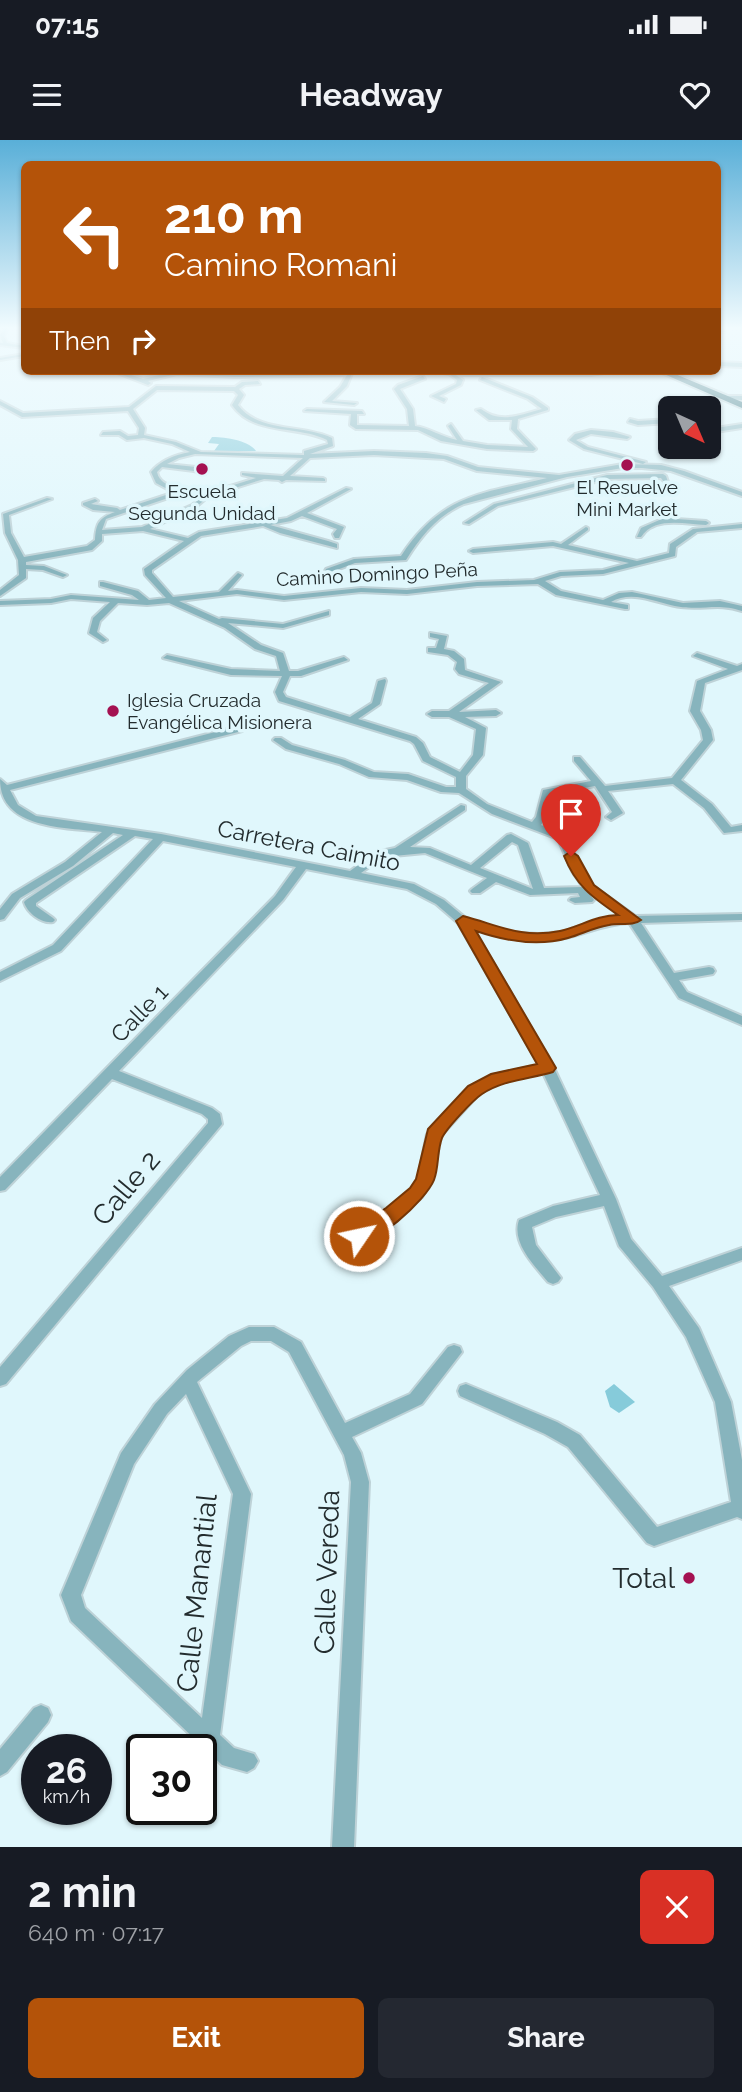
<!DOCTYPE html>
<meta charset="utf-8">
<style>
body{margin:0;font-family:Raleway,sans-serif;background:#242831;color:#f1f3f6;height:100vh;display:flex;flex-direction:column;font-size:26px;white-space:nowrap}
*{box-sizing:border-box;margin:0}
p{font-size:23px;color:#9ea1a6}
.icon{flex:none;width:38px;height:38px;fill:none;stroke:currentColor;stroke-width:2;stroke-linecap:round;stroke-linejoin:round}
.map{position:relative;height:1707px;overflow:hidden}
.details{display:flex;flex-direction:column;background:#171b24;flex:1}
.details>*{flex:none}
.banner{position:absolute;left:21px;top:21px;width:700px;height:214px;border-radius:10px;box-shadow:0 2px 5px #0004;background:#b45309;color:#fff;overflow:hidden}
.needle{width:46px;rotate:136deg}
.buttons{position:absolute;left:658px;top:256px;display:grid;gap:14px}
.buttons a{display:grid;place-items:center;width:63px;height:63px;border-radius:10px;background:#171b24;box-shadow:0 2px 5px #0004;font-size:35px}
.speed{position:absolute;left:21px;top:1594px;display:flex;gap:14px;font-size:35px;font-weight:700;text-align:center}
.speed>*{display:grid;place-content:center;width:91px;height:91px;border-radius:50%;background:#171b24;box-shadow:0 2px 5px #0004;line-height:1}
.speed small{font-size:18px;font-weight:400}
.speed .limit{border:4px solid #111;border-radius:10px;background:#fff;color:#111}
.pin{position:absolute;display:grid;place-items:center;width:60px;height:60px;color:#fff;margin:-72px -30px;border-radius:50% 50% 50% 0;rotate:-45deg;box-shadow:0 0 7px #0007}
.pin .icon{rotate:45deg}
.me{position:absolute;width:77px;margin:-38px;rotate:56deg;stroke-linejoin:round;filter:drop-shadow(0 0 5px #0008)}
.turn{display:flex;align-items:center;gap:24px;height:147px;padding:0 28px;font-size:32px}
.turn .icon{width:91px;height:91px;stroke-width:2.5}
.turn b{display:block;font-size:49px;line-height:60px}
.then{display:flex;align-items:center;height:66px;padding:0 28px;background:#0003;gap:14px;font-size:26px}
.round{display:grid;place-items:center;flex:none;width:74px;height:74px;border-radius:10px;background:#242831}
.overview{display:flex;align-items:center;justify-content:space-between;height:119px;padding:0 28px}
h1{font-size:42px;font-weight:700;line-height:52px}
.primary-button{display:flex;gap:14px;margin-top:auto;padding:14px 28px}
.primary-button a{flex:1;height:80px;border-radius:10px;background:#b45309;color:#fff;font-size:28px;font-weight:700;line-height:80px;text-align:center}
.primary-button a+a{background:#242831;color:#f1f3f6}
.status{display:flex;justify-content:space-between;align-items:center;height:49px;padding:0 35px;background:#171b24;direction:ltr}
.status svg{height:19px;fill:currentColor}
header{display:flex;justify-content:space-between;align-items:center;height:91px;padding:0 28px;background:#171b24;font-size:32px;font-weight:700}
.map>svg:first-child{display:block}
.green{fill:#86cbda}
.lines{fill:none;stroke-linecap:round;stroke-linejoin:round}
.minor-casing{stroke:#bed2d7;stroke-width:4}
.highway-casing{stroke:#bed2d7;stroke-width:4}
.minor{fill:#87b4bd;fill-rule:evenodd}
.highway{fill:#256571;fill-rule:evenodd}
.route{fill:#b45309;stroke:#753606;stroke-width:2}
.poi-dot{fill:#a41151;stroke:#e0f7fc;stroke-width:2.5}
.labels{text-anchor:middle;dominant-baseline:central;stroke-width:7;stroke-linejoin:round;paint-order:stroke}
.far-poi-label{font-size:19px;fill:#232c2e;stroke:#e0f7fc}
.far-street-label{font-size:19px;fill:#232c2e;stroke:#e0f7fc}
.street-label{font-size:23px;fill:#232c2e;stroke:#e0f7fc}
.near-street-label{font-size:28px;fill:#232c2e;stroke:#e0f7fc}
.near-poi-label{font-size:28px;fill:#232c2e;stroke:#e0f7fc;text-anchor:end}
</style>
<div class="status"><b>07:15</b><svg viewBox="0 0 49 12"><path d="M0 12V9h3v3zM5 12V6h3v6zM10 12V3h3v9zM15 12V0h3v12zM26 1h20v11H26zM47 4h2v5h-2z"/></svg></div>
<header><svg class="icon" aria-label="menu" viewBox="0 0 24 24"><path d="M4 6h16M4 12h16M4 18h16"/></svg>Headway<svg class="icon" aria-label="heart" viewBox="0 0 24 24"><path d="M12 20l-8-8c-3-5 5-10 8-4 3-6 11-1 8 4z"/></svg></header>
<div class="map">
<svg width="742" height="1707" viewBox="0 0 742 1707">
<rect width="100%" height="100%" fill="#e0f7fc"/>
<g class="green">
<path d="M212,297C220,297 248,299 256,311H214L219,304L208,303Z"/>
<path d="M614,1244L635,1262L619,1273L610,1267L605,1251Z"/>
</g>
<g class="lines">
<defs>
<g id="minor">
<path d="M4,188H8L4,196L7,203L24,206V208L0,205V203H3L0,195Z"/>
<path d="M718,190L725,191V192H718Z"/>
<path d="M24,214V216L0,220V218Z"/>
<path d="M718,222L742,223V227L718,226Z"/>
<path d="M112,231H120L143,239L175,231L235,233L353,231L347,246L332,261L357,263L354,265L324,262L340,247L347,235L235,237L177,234L148,241L151,243L148,245Z"/>
<path d="M432,231L480,233L617,231L591,235H456L463,240L461,245L439,256L446,259L444,262L431,256L456,244L457,240L449,234Z"/>
<path d="M423,236L425,239L400,249L413,269L415,286C429,288 442,297 457,300L448,286L451,284L463,301L487,305L528,307L511,289L512,280H489L476,270L481,269C501,284 519,275 542,269L528,259L480,240L482,237L532,257L548,268V270L518,279L517,289L536,309L533,311L487,309L441,301L418,290L356,289L350,285L351,274L304,271L307,269L362,271L364,274H357V285L409,286L407,269L394,249L398,245Z"/>
<path d="M258,241L260,244L245,245L239,249L244,255L238,265C258,293 304,284 332,298L333,306L310,314L374,311L426,313L447,316L478,327L559,335L623,324L661,325L684,331L742,352V356L671,331L642,328H623L567,337L464,364C438,375 421,396 406,420L355,423L329,433L325,431L326,429L354,419L401,416C442,354 480,354 547,338L477,331L444,319L374,315L310,318L290,336L323,338L325,339V341L286,340L282,342L279,340L264,339L209,356L196,367L150,389L188,398L199,392L287,378L346,348L351,349L307,373L344,387L339,398H335L333,394L337,389L302,376L291,381L270,385L328,401L337,404V408L280,393L263,386L201,396L152,430V433L173,457L219,452L238,433L242,435L228,451L237,450L284,456L361,448L407,450L477,442L534,440L560,432L603,430L629,423L553,406L473,413L469,411L473,409L553,402L561,404L586,387L588,388V390L568,405L637,421L669,413L670,404L693,389L742,384V388L697,392L676,407L675,416L603,434L561,436L545,441L561,451L603,460L619,453L632,452L683,463L720,461L742,466V471C718,463 705,470 681,467C658,464 633,449 611,462L628,465V469H625L556,455L538,444L477,446L407,454L361,452L284,460L237,454L179,461L219,479L222,478L283,484L329,471V475L283,488L228,483L261,505L283,513L289,531H298L344,517L348,520L301,536H290L283,552L286,557L350,577L372,563L378,541L385,539L386,541L380,564L358,579L416,597L423,603L430,617L460,632L473,615L476,589L449,577H432L427,574L432,571H449L489,543L459,534L455,529L457,522L448,515L428,512V508H436L439,499L430,497V493L447,496L444,509L454,511L464,519L465,530L501,542L459,572L496,570L501,573L496,576L465,577L486,588L483,615L466,636V649L487,664L532,682L536,677L543,650L591,641L574,621V617H580L605,646L672,638L703,600L701,590L690,571L697,541L728,529L693,516L697,513L737,526L742,524V530L705,543L700,571L711,590L713,600L681,640L712,664L731,687L742,685V691L724,693L704,668L673,644L608,651L623,673L611,680L606,677L612,672L595,646L551,654L546,677L541,685L566,695L582,731L593,746L635,776L742,774V780L641,783L674,833L709,827L713,828L715,831L713,834L679,840L687,852L742,876V885L679,858L629,783C605,784 588,793 565,798C534,805 503,799 473,788L554,928L616,1059L631,1099L662,1136L742,1108V1120L669,1146L699,1188L731,1262L742,1320V1379L737,1377L654,1406L647,1403L568,1307L545,1294L460,1256L458,1251L460,1246L466,1244L557,1282L580,1295L657,1387L731,1362L715,1262L686,1197L653,1147L619,1106L604,1066L556,1077L532,1087L536,1105L558,1134L561,1138L558,1142L553,1144L548,1142C535,1126 511,1103 519,1080L553,1066L600,1055L543,933L501,942L479,954L441,996L432,1039L422,1057L398,1078L364,1100L359,1102L354,1100L351,1096L354,1092L388,1070L412,1049L418,1039L427,994L469,948L492,935L539,925L458,783L436,764L407,749L306,729L283,760L119,931L212,968L220,974L222,984L6,1244L0,1246V1227L208,983V979L202,974L112,939L5,1050L0,1051V1037L275,756L296,727L163,701L61,811L0,841V832L53,805L153,699L135,696L36,763V766L53,778L55,780L53,782C42,784 27,773 24,762L26,760L123,695L113,693L73,726L20,758L4,779L0,780V769L12,754L65,722L102,692C66,687 0,690 0,639L7,645L239,586L244,589L242,591L10,650L18,665L36,676L161,694L350,731L376,712L395,708L461,665L465,666V670L410,707L430,708L471,725L507,695L511,694L528,703L544,748L583,747L572,731L558,699L492,674L459,653L441,652L407,640L369,637L339,624L286,609L273,600L275,598H281L292,605L345,620L374,632L408,634L446,647H456V637L423,621L414,604L410,601L279,561L275,552L282,536L231,535L163,518L167,515L231,529L280,531L276,516L255,509L225,488L169,463L147,465L118,463L100,481L97,492L107,500L103,502L89,493L93,478L110,462L71,459L51,463L0,465V461L51,459L71,455L139,460L132,455L100,446V442H103L138,451L149,460L166,458L145,435L144,429L184,401L143,391L102,394V401L92,410L26,422V425L44,426L67,435L63,437L43,430L26,429V438L0,456V450L19,435L18,420L5,393L3,374L47,358L52,359L9,375L11,393L24,417L87,406L95,400C96,383 99,378 115,372L93,370L83,365V363L95,359L98,361L91,364L117,368L120,370L169,354L171,351L156,343L151,332C161,320 174,315 190,312L172,304L144,298L127,300L119,295H101L103,292L120,291L128,296L138,295L139,288L128,271L22,277L0,265V261L23,273L129,267L156,246L235,247L242,242ZM157,250L234,251L238,255L232,265C254,296 297,285 327,300L328,304L304,311V315L201,312L176,302L144,295L145,288L133,269ZM195,314L303,318L283,336L242,333V335L256,338L205,354L192,365L142,387L102,390L106,379L174,356L176,350C169,344 159,343 157,332L162,327L194,331L205,334V332L196,327L167,324L179,318ZM512,702L518,705L533,749L480,728ZM425,713L487,738L472,749L470,751L472,753H480L496,742L530,755L578,753L580,757L571,758L569,760L575,763L592,762L594,760L589,753L621,776L605,778L562,792L539,794L504,792L467,779L444,760L414,744L361,733L383,717Z"/>
<path d="M724,256H742V260L722,259Z"/>
<path d="M630,279L638,281L670,279V283L638,285L628,282Z"/>
<path d="M742,284V288L709,293V289Z"/>
<path d="M591,290L613,292L630,297L627,299L591,294L576,300L588,307L646,322L643,324L584,309L569,300L575,294Z"/>
<path d="M663,334L666,336L668,342H664L661,338L607,339L498,366L469,384L464,383L494,364L607,335Z"/>
<path d="M667,367L670,369L667,374L676,379L706,381L709,383L706,385C685,384 654,376 641,397H637L641,388L664,378L660,375Z"/>
<path d="M249,1187H274L301,1202L345,1283L410,1254L448,1207L454,1205L460,1207L462,1212L422,1264L352,1297L361,1313L369,1342L354,1707H332L351,1342L344,1315L289,1212L271,1201H251L241,1206L197,1242L251,1354L220,1595L234,1608L254,1614L258,1621L254,1628L247,1632L222,1625L71,1481L61,1455L121,1313L155,1264L187,1230L229,1196ZM186,1254L233,1354L202,1578L85,1468L81,1455L134,1324L167,1274Z"/>
<path d="M41,1565L48,1568L51,1575L48,1582L7,1632L0,1636V1609L34,1568Z"/>
</g>
<path id="highway" d="M657,231H668L742,262V268Z"/>
</defs>
<use href="#minor" class="minor-casing"/>
<use href="#highway" class="highway-casing"/>
<use href="#minor" class="minor"/>
<use href="#highway" class="highway"/>
</g>
<linearGradient id="sky" x2="0" y2="1"><stop stop-color="#59afd8"/><stop offset="0.44" stop-color="#f1fbfe"/><stop offset="1" stop-color="#f1fbfe" stop-opacity="0"/></linearGradient>
<rect width="742" height="427" fill="url(#sky)"/>
<path class="route" d="M571,711L578,716L594,745L641,780C632,787 620,782 609,785C595,787 582,794 568,798C537,807 505,801 476,791L556,928L553,932C529,939 503,940 482,954C473,960 446,989 442,998C437,1011 439,1027 434,1040C426,1060 373,1109 352,1102L349,1096L352,1091L386,1068L410,1048L416,1039L428,989L468,946L491,934L537,924L456,781L463,776C498,785 521,799 560,791C579,787 597,775 618,775C592,757 576,746 564,716Z"/>
<g class="poi-dot">
<circle cx="627" cy="325" r="7"/>
<circle cx="202" cy="329" r="7"/>
<circle cx="113" cy="571" r="7"/>
<circle cx="689" cy="1438" r="7"/>
</g>
<g class="labels">
<g class="far-poi-label">
<text x="627" y="347">El Resuelve<tspan x="627" dy="22">Mini Market</tspan></text>
<text x="202" y="351">Escuela<tspan x="202" dy="22">Segunda Unidad</tspan></text>
<text x="127" y="560" text-anchor="start">Iglesia Cruzada<tspan x="127" dy="22">Evangélica Misionera</tspan></text>
</g>
<g class="far-street-label">
<text transform="translate(377 434) rotate(-3)">Camino Domingo Peña</text>
</g>
<g class="street-label">
<text transform="translate(309 705) rotate(11)">Carretera Caimito</text>
<text transform="translate(139 873) rotate(-46)">Calle 1</text>
</g>
<g class="near-street-label">
<text transform="translate(126 1048) rotate(-50)">Calle 2</text>
<text transform="translate(327 1432) rotate(-88)">Calle Vereda</text>
<text transform="translate(197 1453) rotate(-84)">Calle Manantial</text>
</g>
<g class="near-poi-label">
<text x="675" y="1438">Total</text>
</g>
</g>
</svg>
<div class="buttons">
<a><svg class="needle" viewBox="-14 -14 28 28"><path d="M0-13l5 13h-10z" fill="#e53935"/><path d="M0 13l5-13h-10z" fill="#9ea1a6"/></svg></a>
</div>
<div class="speed"><div>26<small>km/h</small></div><div class="limit">30</div></div>
<div class="pin" style="left:571px;top:716px;background:#d93025"><svg class="icon" aria-label="arrive" viewBox="0 0 24 24"><path d="M6 21V4h12l-3 4 3 4H6"/></svg></div>
<svg class="me" style="left:359px;top:1096px" viewBox="-20 -20 40 40"><circle r="17" fill="#b45309" stroke="#fff" stroke-width="3"/><path d="M0-11L8 9 0 5-8 9z" fill="#fff"/></svg>
<div class="banner">
<div class="turn"><svg class="icon" aria-label="left" viewBox="0 0 24 24"><path d="M17 20v-9H6M10 6l-5 5 5 5"/></svg><div><b>210 m</b>Camino Romani</div></div>
<div class="then">Then<svg class="icon" aria-label="right" viewBox="0 0 24 24"><path d="M7 20v-9h11M14 6l5 5-5 5"/></svg></div>
</div>
</div>
<section class="details">
<div class="overview"><div><h1>2 min</h1><p>640 m · 07:17</p></div><a class="round" style="background:#d93025;color:#fff"><svg class="icon" aria-label="close" viewBox="0 0 24 24"><path d="M6 6l12 12M18 6L6 18"/></svg></a></div>
<div class="primary-button"><a>Exit</a><a>Share</a></div>
</section>
